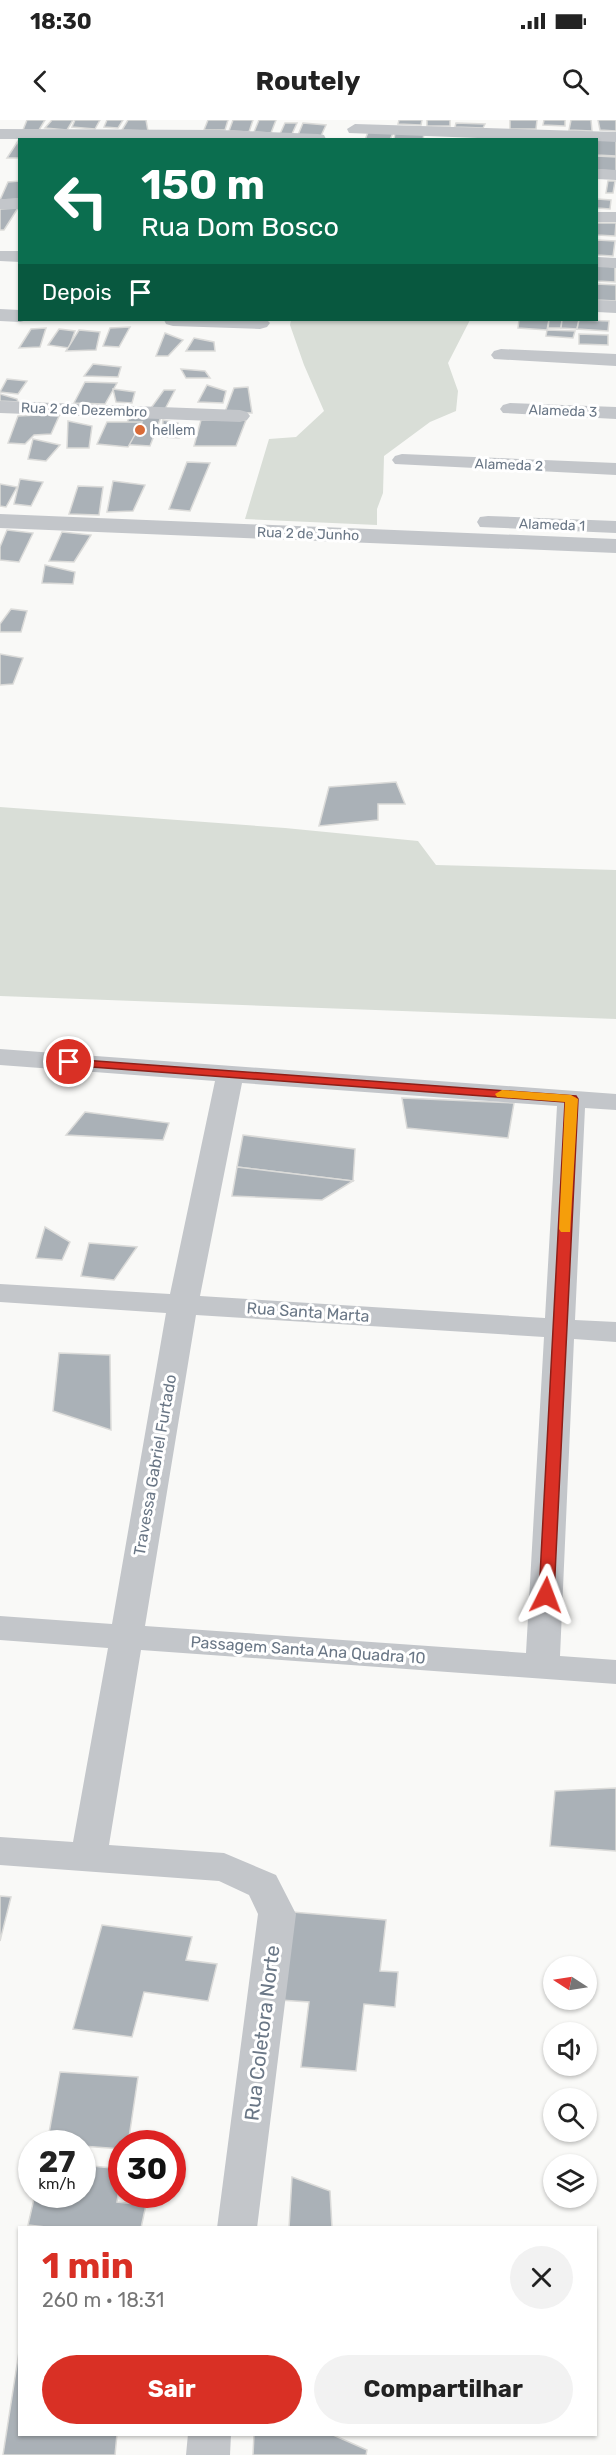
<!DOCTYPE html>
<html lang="pt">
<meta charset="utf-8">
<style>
body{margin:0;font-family:Rubik,sans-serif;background:#f2f2f2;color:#222;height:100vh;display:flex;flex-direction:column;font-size:22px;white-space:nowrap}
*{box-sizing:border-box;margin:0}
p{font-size:20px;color:#767676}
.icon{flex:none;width:33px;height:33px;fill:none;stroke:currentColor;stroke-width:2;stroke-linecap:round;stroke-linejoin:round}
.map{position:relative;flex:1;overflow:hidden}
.details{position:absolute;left:18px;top:2106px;width:579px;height:210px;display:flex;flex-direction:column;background:#fff;border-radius:0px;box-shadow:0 2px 4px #0004}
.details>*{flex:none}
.hud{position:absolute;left:18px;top:18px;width:580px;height:183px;border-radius:0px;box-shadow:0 2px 4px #0004;background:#0b6e4f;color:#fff;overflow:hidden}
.needle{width:39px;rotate:282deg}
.tools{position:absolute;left:543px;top:1836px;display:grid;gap:12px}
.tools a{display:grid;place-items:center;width:54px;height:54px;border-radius:50%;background:#fff;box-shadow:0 2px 4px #0004;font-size:30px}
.speed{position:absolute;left:18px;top:2010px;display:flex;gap:12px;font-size:30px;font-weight:700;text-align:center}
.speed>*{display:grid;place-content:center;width:78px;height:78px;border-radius:50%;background:#fff;box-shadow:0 2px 4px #0004;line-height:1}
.speed small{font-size:15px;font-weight:400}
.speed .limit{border:9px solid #d22;background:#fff;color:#111}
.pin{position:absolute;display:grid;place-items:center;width:51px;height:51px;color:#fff;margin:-26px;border:3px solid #fff;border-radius:50%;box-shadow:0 2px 6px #0007}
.me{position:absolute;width:66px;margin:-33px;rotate:3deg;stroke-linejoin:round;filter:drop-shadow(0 0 4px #0008)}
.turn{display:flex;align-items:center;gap:21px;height:126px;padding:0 24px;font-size:27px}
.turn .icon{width:78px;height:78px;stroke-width:2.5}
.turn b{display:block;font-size:42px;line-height:51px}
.then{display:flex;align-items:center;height:57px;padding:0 24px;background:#0003;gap:12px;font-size:22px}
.round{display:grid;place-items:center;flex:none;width:63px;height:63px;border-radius:32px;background:#f2f2f2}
.headline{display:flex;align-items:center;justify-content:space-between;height:102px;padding:0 24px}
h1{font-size:36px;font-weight:700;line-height:45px;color:#d93025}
.button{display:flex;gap:12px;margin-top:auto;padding:12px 24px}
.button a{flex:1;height:69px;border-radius:36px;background:#d93025;color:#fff;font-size:24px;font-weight:700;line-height:69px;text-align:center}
.button a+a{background:#f2f2f2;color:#222}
.status{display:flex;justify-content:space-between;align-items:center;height:42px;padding:0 30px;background:#fff;direction:ltr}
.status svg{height:16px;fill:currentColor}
header{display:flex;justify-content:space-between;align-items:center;height:78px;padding:0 24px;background:#fff;font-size:27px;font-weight:700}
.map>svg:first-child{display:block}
.green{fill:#d9ded7}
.building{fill:#aab1b7;stroke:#dbdbd9;stroke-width:1.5}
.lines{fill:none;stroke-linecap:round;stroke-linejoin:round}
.minor{fill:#c3c6ca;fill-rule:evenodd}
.tertiary{fill:#c3c6ca;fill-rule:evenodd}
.route{fill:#d93025;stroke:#8d1f18;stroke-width:1.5}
.slow{fill:#f59e0b}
.poi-dot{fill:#d96b38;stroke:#fff;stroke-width:2}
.labels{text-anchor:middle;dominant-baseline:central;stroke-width:6;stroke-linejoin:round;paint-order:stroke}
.far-street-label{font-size:14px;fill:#6a7786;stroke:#fff}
.far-poi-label{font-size:14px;fill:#6a7786;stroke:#fff;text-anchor:start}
.street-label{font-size:16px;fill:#6a7786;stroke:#fff}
.near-street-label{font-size:20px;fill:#6a7786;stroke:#fff}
</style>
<div class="status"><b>18:30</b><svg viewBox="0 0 49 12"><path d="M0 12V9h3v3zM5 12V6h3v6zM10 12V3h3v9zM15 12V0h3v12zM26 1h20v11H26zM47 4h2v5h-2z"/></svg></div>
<header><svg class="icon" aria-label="back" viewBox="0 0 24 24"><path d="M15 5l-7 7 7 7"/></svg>Routely<svg class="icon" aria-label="search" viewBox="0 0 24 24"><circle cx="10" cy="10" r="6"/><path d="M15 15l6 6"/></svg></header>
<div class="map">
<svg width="616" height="2335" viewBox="0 0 616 2335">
<rect width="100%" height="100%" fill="#f9f9f7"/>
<g class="green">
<path d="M291,200H470L448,243L458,271L456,291L430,302L384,336L383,373L377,389V405L245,399L269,319L296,317L324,291L304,245L290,205Z"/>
<path d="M0,687L285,708L418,721L436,745L616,750V899L0,876Z"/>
</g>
<g class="building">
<path d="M27,0H45L39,10H23Z"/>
<path d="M52,0H73L67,10L45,8Z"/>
<path d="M75,0H100L95,9L72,7Z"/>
<path d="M107,0H123L118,8L104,7Z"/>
<path d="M128,0H146L148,11L122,10Z"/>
<path d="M208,0H228L225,10H204Z"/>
<path d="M233,0H253L249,12L229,11Z"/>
<path d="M259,0H276L271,13L254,12Z"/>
<path d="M399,0H422L421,5L398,4Z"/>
<rect x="427" y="0" width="23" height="6"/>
<path d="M510,0H537L536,9H510Z"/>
<path d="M544,0H565V6L543,5Z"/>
<path d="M571,0H591L592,11L569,10Z"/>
<path d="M598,0H616V11L600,10Z"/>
<path d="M285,3H297L292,14H280Z"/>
<path d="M303,3L326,5L321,16L298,15Z"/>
<path d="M456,3L485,4L483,8L455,7Z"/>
<path d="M368,12L393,13L390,20H365Z"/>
<path d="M395,12L424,13L423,20H394Z"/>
<path d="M616,19V36L597,35V20Z"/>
<path d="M18,21L20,38H7Z"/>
<path d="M597,36L616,37V51L597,50Z"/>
<path d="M20,61V79L0,80L8,62Z"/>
<path d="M608,61H615L613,73H606Z"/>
<path d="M597,79L611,80L610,89L597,88Z"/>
<path d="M18,88L4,110H0V89Z"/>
<path d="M597,103H616L615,116L597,115Z"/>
<path d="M597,120L615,121L613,136L597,135Z"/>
<path d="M597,145L615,147V162L597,161Z"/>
<path d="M597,164L616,165V181L597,180Z"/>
<path d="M519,200H549L547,210L518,208Z"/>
<path d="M549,200H562L561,208H548Z"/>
<path d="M562,200H579L577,209L561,208Z"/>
<path d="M579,200L609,201L608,211L577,209Z"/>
<path d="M130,207L119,227L103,226L110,208Z"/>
<path d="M46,208L40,227L19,228L31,209Z"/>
<path d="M59,209L75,211L69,228L48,225Z"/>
<path d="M79,210L100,212L96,230L66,231Z"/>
<path d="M547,210L575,211L573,218L546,216Z"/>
<path d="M165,213L183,220L168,236H156Z"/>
<path d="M579,214L608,215V225L579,224Z"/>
<path d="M194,218L214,222L215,231H186Z"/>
<path d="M93,244L121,247L118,257L84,256Z"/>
<path d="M181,249L205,251L210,258H186Z"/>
<path d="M7,259L27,261L18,274L0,272Z"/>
<path d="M85,262L117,263L105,284L74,283Z"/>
<path d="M207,265L226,271L223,283L198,282Z"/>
<path d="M248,267L252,293L225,292L234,268Z"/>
<path d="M113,269L135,272L132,283L116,282Z"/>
<path d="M164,270H175L165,289L151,288Z"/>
<path d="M0,274L17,279L18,282L0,281Z"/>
<path d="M60,294L51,314L34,315L25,324L8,323L18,296Z"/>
<path d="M130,296L161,297L150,326L117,324Z"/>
<path d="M163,300L178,303L179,318L162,317Z"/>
<path d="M201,300H246L236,326H194Z"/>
<path d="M68,301L92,306L89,328H67Z"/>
<path d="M107,302H142L128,327L97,324Z"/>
<path d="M33,319L60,325L46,341L28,339Z"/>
<path d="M187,342L210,343L190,391L169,389Z"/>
<path d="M20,359L43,362L31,386L14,384Z"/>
<path d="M113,361L145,365L133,391L107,392Z"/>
<path d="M0,364L17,367L6,387L0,386Z"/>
<path d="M78,366L103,367L99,395L69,394Z"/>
<path d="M7,410L33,413L19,442L0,440V427Z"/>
<path d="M62,412L91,415L74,442L49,441Z"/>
<path d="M45,445L75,452L73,464L42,463Z"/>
<path d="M11,489L27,491L21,512H0V504Z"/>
<path d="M0,534L23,538L13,564L0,565Z"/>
<path d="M396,662L405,684H378V700L319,706L329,667Z"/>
<path d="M402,978L514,983L508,1018L407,1008Z"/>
<path d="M85,992L169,1003L163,1020L66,1015Z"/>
<path d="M243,1015L355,1029L353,1061L237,1047Z"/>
<path d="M237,1047L353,1061L322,1080L232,1076Z"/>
<path d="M45,1107L70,1122L62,1140L36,1138Z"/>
<path d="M89,1123L137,1127L114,1160L81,1156Z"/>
<path d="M59,1233L110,1235L111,1310L53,1291Z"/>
<path d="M616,1668V1731L550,1726L555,1671Z"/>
<path d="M0,1776L11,1777L0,1821Z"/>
<path d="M292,1792L386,1800L380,1851L398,1852L395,1887L364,1884L356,1951L301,1947L309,1882L280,1880Z"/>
<path d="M102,1805L192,1817L186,1840L217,1844L208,1881L144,1872L132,1917L73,1909Z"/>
<path d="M60,1952L138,1957L128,2024H122V2029L82,2026V2024H47Z"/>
<path d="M82,2045L122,2049L117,2082L146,2085L141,2108H55L28,2105L35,2074H82Z"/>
<path d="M292,2057L330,2071L332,2108H289Z"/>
<path d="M20,2225V2314H117L115,2335H3Z"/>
<path d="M254,2314H331L367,2330L366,2335H253Z"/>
</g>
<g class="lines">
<g class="minor">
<path d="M355,4L616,12V22L597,21V20H533L349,13L347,9Z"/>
<path d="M0,9L220,10L318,14L324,15L326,19H0Z"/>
<path d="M597,49L616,50V60L597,59Z"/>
<rect x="0" y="79" width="20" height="10"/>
<rect x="597" y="92" width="19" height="10"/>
<path d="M0,131H20V142L0,141Z"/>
<path d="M597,137L616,138V148L597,147Z"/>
<path d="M597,180L616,181V193L597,192Z"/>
<path d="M0,189L20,190V200H27L20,202L0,201Z"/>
<path d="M164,200H267L270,203L267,207L260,209L173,206L166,204Z"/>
<path d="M501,229L616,234V246L494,239L491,235L494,231Z"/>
<path d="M0,281L240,290L247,292L250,296L247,300L240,302L0,293Z"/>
<path d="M510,283L616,287V299L503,293L500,289L503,285Z"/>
<path d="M402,334L616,343V355L395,344L392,340L395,336Z"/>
<path d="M488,396L616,401V413L480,407L477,402L480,397Z"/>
<path d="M0,929L616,974V990L585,988L575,1200L616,1202V1222L574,1219L560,1536L616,1540V1564L141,1530L109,1725L224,1733L276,1755L296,1794L257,2108H217L258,1794L249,1775L219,1761L0,1745V1717L73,1722L108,1528L0,1520V1496L112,1504L166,1193L0,1182V1164L170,1174L215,961L0,945ZM242,963L557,986L545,1198L200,1176ZM196,1195L544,1217L526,1533L145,1506Z"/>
<path d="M188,2314H231L230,2335H186Z"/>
</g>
<path class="tertiary" d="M0,394L616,419V433L0,408Z"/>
</g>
<path class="route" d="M69,939L576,976L578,979L554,1475L552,1479H541L539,1475L565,982L65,945L63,942L65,940Z"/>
<path class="slow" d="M502,970L571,975L578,979L570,1112H561L559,1109L565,982L497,977L495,974Z"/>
<circle class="poi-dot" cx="140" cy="310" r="6"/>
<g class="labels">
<g class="far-street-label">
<text transform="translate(84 290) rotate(2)">Rua 2 de Dezembro</text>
<text transform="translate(563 291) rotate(2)">Alameda 3</text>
<text transform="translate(509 345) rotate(2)">Alameda 2</text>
<text transform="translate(552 405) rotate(2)">Alameda 1</text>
<text transform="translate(308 414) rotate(2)">Rua 2 de Junho</text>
</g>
<g class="far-poi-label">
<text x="152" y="310">hellem</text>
</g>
<g class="street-label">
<text transform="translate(308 1192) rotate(4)">Rua Santa Marta</text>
<text transform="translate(155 1345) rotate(-80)">Travessa Gabriel Furtado</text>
<text transform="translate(308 1530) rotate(4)">Passagem Santa Ana Quadra 10</text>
</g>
<g class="near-street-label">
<text transform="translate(262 1913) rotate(-83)">Rua Coletora Norte</text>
</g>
</g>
</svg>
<div class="tools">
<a><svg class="needle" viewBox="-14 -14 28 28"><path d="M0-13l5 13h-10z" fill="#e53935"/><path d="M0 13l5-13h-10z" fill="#767676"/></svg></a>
<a><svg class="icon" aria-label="sound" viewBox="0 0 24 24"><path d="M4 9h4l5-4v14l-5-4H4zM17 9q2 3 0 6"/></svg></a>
<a><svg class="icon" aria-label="search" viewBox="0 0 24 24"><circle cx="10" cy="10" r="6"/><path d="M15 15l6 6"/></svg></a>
<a><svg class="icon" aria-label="layers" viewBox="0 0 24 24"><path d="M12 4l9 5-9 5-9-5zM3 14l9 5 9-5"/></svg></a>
</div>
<div class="speed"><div>27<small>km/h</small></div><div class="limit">30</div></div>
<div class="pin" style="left:69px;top:942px;background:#d93025"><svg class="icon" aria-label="arrive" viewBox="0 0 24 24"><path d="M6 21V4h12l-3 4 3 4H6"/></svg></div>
<svg class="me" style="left:546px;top:1475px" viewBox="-20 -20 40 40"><path d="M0-17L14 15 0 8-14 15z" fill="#d93025" stroke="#fff" stroke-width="4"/></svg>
<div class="hud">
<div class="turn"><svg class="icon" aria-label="left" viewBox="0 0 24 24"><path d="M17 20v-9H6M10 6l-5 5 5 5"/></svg><div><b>150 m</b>Rua Dom Bosco</div></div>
<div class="then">Depois<svg class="icon" aria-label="arrive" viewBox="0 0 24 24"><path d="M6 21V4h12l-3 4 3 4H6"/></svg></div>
</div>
<section class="details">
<div class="headline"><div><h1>1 min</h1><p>260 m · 18:31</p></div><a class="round"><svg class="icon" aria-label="close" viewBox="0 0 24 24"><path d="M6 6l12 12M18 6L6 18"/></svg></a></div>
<div class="button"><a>Sair</a><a>Compartilhar</a></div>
</section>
</div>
